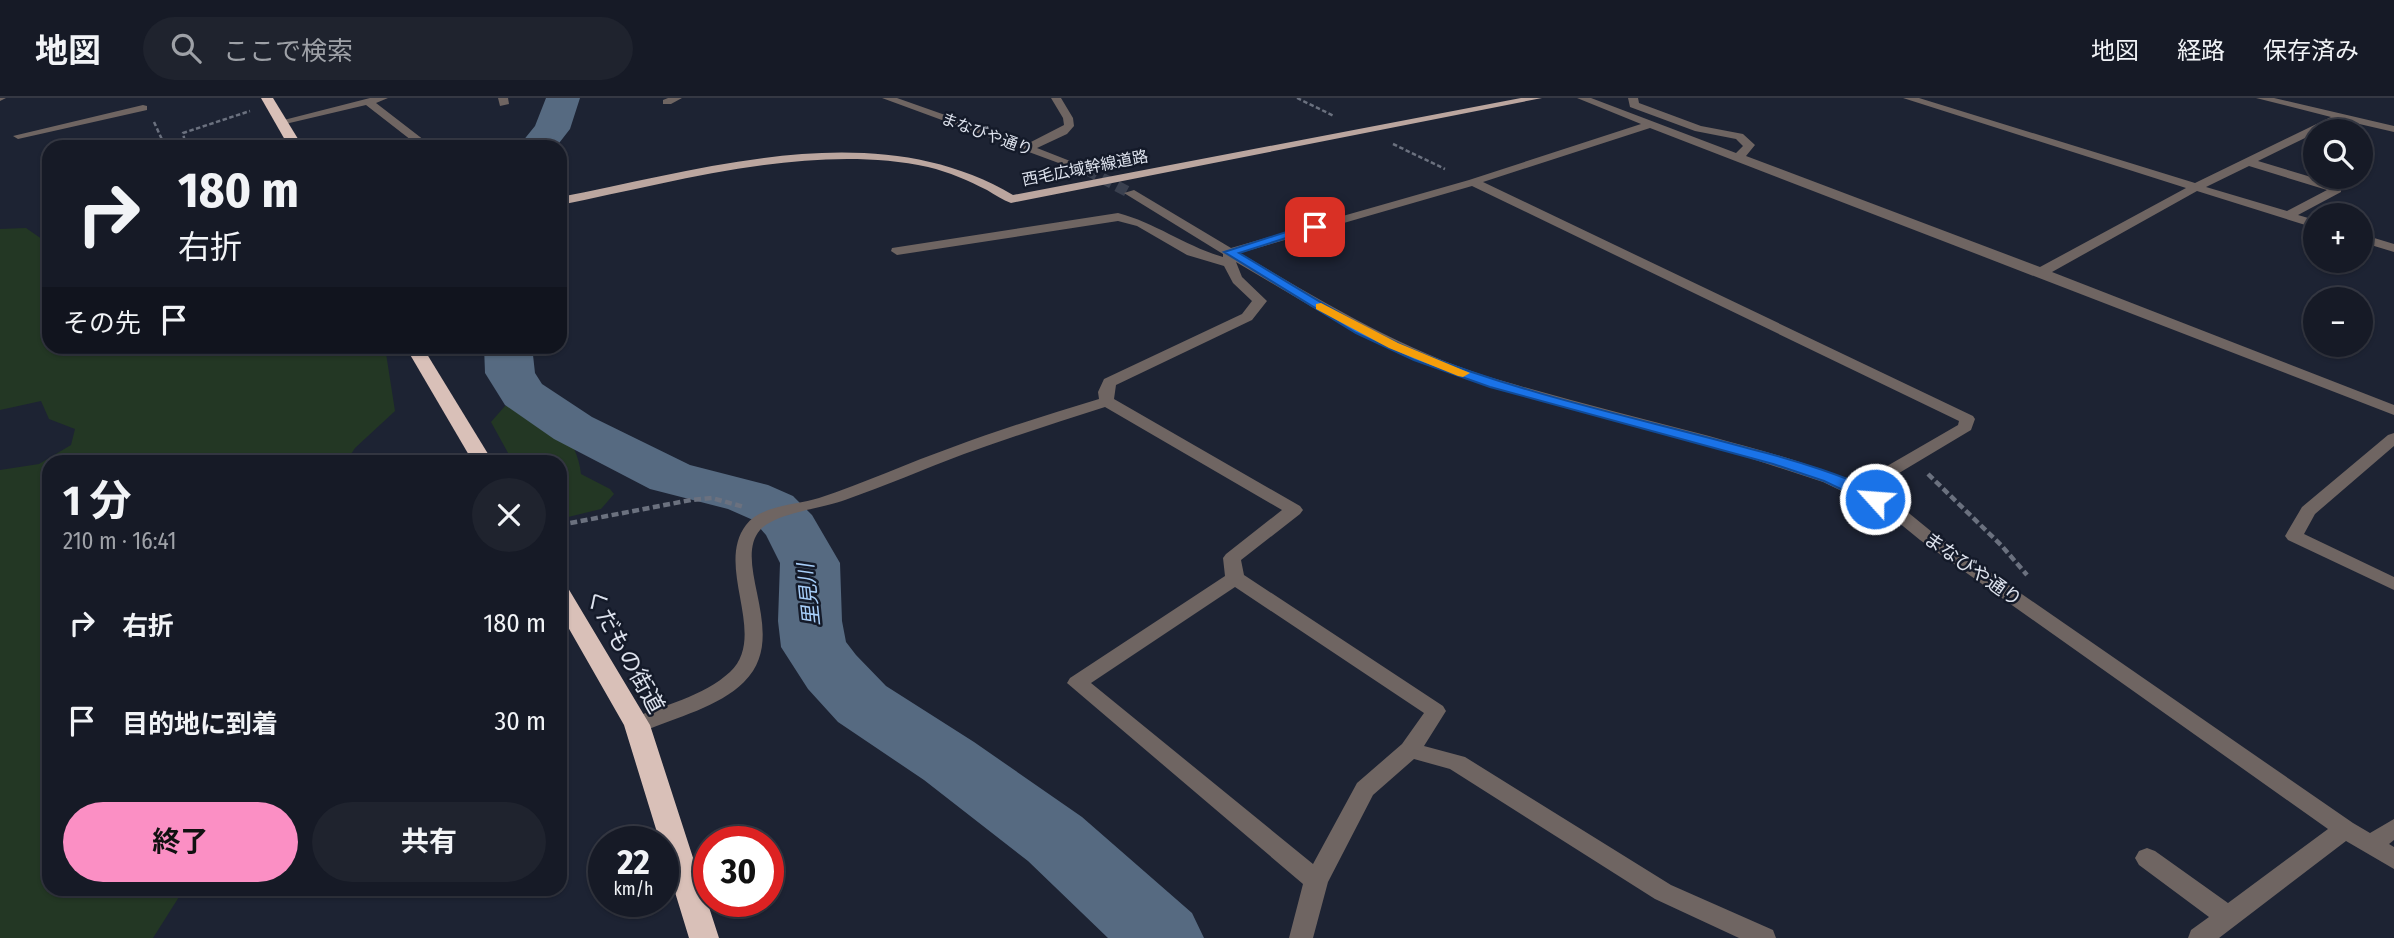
<!DOCTYPE html>
<html lang="ja">
<meta charset="utf-8">
<style>
body{margin:0;font-family:"Fira Sans Condensed","Noto Sans JP",sans-serif;background:#1f232e;color:#f1f3f6;height:100vh;display:flex;flex-direction:column;font-size:26px;white-space:nowrap}
*{box-sizing:border-box;margin:0}
p{font-size:23px;color:#9ea1a7}
.icon{flex:none;width:38px;height:38px;fill:none;stroke:currentColor;stroke-width:2;stroke-linecap:round;stroke-linejoin:round}
.map{position:relative;flex:1;overflow:hidden}
.panel{position:absolute;left:42px;top:357px;width:525px;height:441px;display:flex;flex-direction:column;background:#161a26;border-radius:21px;box-shadow:0 2px 5px #0004,0 0 0 2px #353843}
.panel>*{flex:none}
.top-card{position:absolute;left:42px;top:42px;width:525px;height:214px;border-radius:21px;box-shadow:0 2px 5px #0004,0 0 0 2px #353843;background:#161a26;color:#f1f3f6;overflow:hidden}
.tools{position:absolute;left:2303px;top:21px;display:grid;gap:14px}
.tools a{display:grid;place-items:center;width:70px;height:70px;border-radius:50%;background:#161a26;box-shadow:0 2px 5px #0004,0 0 0 2px #353843;font-size:35px}
.speed{position:absolute;left:588px;top:728px;display:flex;gap:14px;font-size:35px;font-weight:700;text-align:center}
.speed>*{display:grid;place-content:center;width:91px;height:91px;border-radius:50%;background:#161a26;box-shadow:0 2px 5px #0004,0 0 0 2px #353843;line-height:1}
.speed small{font-size:18px;font-weight:400}
.speed .limit{border:10px solid #d22;background:#fff;color:#111}
.pin{position:absolute;display:grid;place-items:center;width:60px;height:60px;color:#fff;margin:-30px;border-radius:14px;box-shadow:0 4px 10px #0006}
.me{position:absolute;width:77px;margin:-38px;rotate:296deg;stroke-linejoin:round;filter:drop-shadow(0 0 5px #0008)}
.turn{display:flex;align-items:center;gap:24px;height:147px;padding:0 21px;font-size:32px}
.turn .icon{width:91px;height:91px;stroke-width:2.5}
.turn b{display:block;font-size:49px;line-height:60px}
.then{display:flex;align-items:center;height:66px;padding:0 21px;background:#0003;gap:14px;font-size:26px}
.round{display:grid;place-items:center;flex:none;width:74px;height:74px;border-radius:37px;background:#1f232e}
.overview{display:flex;align-items:center;justify-content:space-between;height:119px;padding:0 21px}
h1{font-size:42px;font-weight:700;line-height:52px}
.action{display:flex;gap:14px;margin-top:auto;padding:14px 21px}
.action a{flex:1;height:80px;border-radius:42px;background:#fb8fc4;color:#111;font-size:28px;font-weight:700;line-height:80px;text-align:center}
.action a+a{background:#1f232e;color:#f1f3f6}
ul{padding:0;list-style:none}
li{display:flex;align-items:center;gap:21px;height:98px;padding:0 21px}
li div{flex:1}
li b{display:block;font-size:26px}
li em{font-style:normal}
header{display:flex;align-items:center;gap:42px;box-sizing:border-box;height:98px;padding:0 35px;background:#161a26;border-bottom:2px solid #353843}
header strong{font-size:33px}
nav{display:flex;gap:38px;margin-inline-start:auto;font-size:24px}
.search{width:490px;height:63px;background:#1f232e;display:flex;align-items:center;gap:18px;box-sizing:border-box;padding:0 24px;border-radius:38px;color:#9ea1a7;font-size:26px}
.map>svg:first-child{display:block}
.green{fill:#233724}
.lines{fill:none;stroke-linecap:round;stroke-linejoin:round}
.river{fill:#566a81;fill-rule:evenodd}
.minor-tunnel{stroke:#3a404f;stroke-width:11;stroke-dasharray:11 6;stroke-linecap:butt}
.path-far1{stroke:#6b717f;stroke-width:2.5;stroke-dasharray:4.5 2.5;stroke-linecap:butt}
.path{stroke:#6b717f;stroke-width:4.5;stroke-dasharray:7 3.5;stroke-linecap:butt}
.minor{fill:#6f6562;fill-rule:evenodd}
.major{fill:#bba69f;fill-rule:evenodd}
.highway{fill:#d9c0b8;fill-rule:evenodd}
.route{fill:#1a73e8;stroke:#114b97;stroke-width:2}
.slow{fill:#f59e0b}
.labels{text-anchor:middle;dominant-baseline:central;stroke-width:5;stroke-linejoin:round;paint-order:stroke}
.far-street-label{font-size:16px;fill:#dde2ed;stroke:#141a29}
.street-label{font-size:19px;fill:#dde2ed;stroke:#141a29}
.water-label{font-size:21px;font-style:italic;fill:#a7cef9;stroke:#141a29}
.near-street-label{font-size:23px;fill:#dde2ed;stroke:#141a29}
</style>
<header>
<strong>地図</strong>
<div class="search"><svg class="icon" aria-label="search" viewBox="0 0 24 24"><circle cx="10" cy="10" r="6"/><path d="M15 15l6 6"/></svg>ここで検索</div>
<nav><a>地図</a><a>経路</a><a>保存済み</a></nav>
</header>
<div class="map">
<svg width="2394" height="840" viewBox="0 0 2394 840">
<rect width="100%" height="100%" fill="#1d2333"/>
<g class="green">
<path d="M26,130L49,146V248L385,249L395,313L355,350L346,364H49V791H184L153,840H0V372L39,366L71,347L75,331L49,321L41,303L0,312V131Z"/>
<path d="M522,304C552,321 577,339 581,376L610,391L614,396L601,411L560,421V364H513L491,324L505,308Z"/>
</g>
<g class="lines">
<g class="river">
<path d="M546,0H580L570,31L556,49H518L535,28Z"/>
<path d="M484,248H532L535,275L542,286L592,319L690,367L768,387L793,398L812,417L840,465L842,523L846,544L856,557L886,588L974,644L1082,719L1192,815L1204,840H1108L1028,763L924,682L838,624L808,591L781,549L778,523L780,465L766,437L753,422L728,411L650,391L554,341L505,307L485,275Z"/>
</g>
<path class="minor-tunnel" d="M1087,72L1130,95"/>
<g class="path-far1">
<path d="M1297,0L1334,18"/>
<path d="M154,24L164,46"/>
<path d="M1393,46L1445,71"/>
<path d="M186,49L183,35L250,13"/>
</g>
<g class="path">
<path d="M1928,376L2001,447L2027,477"/>
<path d="M560,427L691,402L712,400L744,409"/>
</g>
<g class="minor">
<path d="M0,0H6L0,3Z"/>
<path d="M370,0H388L376,5L433,49H420L366,7L281,27L276,24Z"/>
<path d="M498,0H508L509,6L500,8Z"/>
<path d="M668,0H682L671,6H663V2Z"/>
<path d="M882,0H897L1027,46L1064,27L1063,20L1051,0H1061L1073,20L1074,28L1067,36L1037,50L1093,72L1083,74Z"/>
<path d="M1577,0H1591L1736,55L1743,48L1736,41L1695,33L1630,9L1628,0H1638L1639,5L1701,28L1743,36L1755,47L1746,58L2040,169L2186,90L1903,0H1919L2195,85L2331,19L2256,0H2274L2394,28V34L2342,22L2258,63L2341,88V94L2298,117L2315,122V130L2197,93L2052,174L2394,307V317L1650,30L1483,84L1973,318L1975,321L1971,332L1869,393L1899,407L1932,434L2353,725L2370,735L2394,721V742L2389,746L2394,749V771L2346,743L2219,840H2188L2191,832L2209,819L2139,767L2135,760L2139,753L2147,750L2155,753L2228,805L2328,731L1920,442L1887,415L1823,384L1731,354L1490,289L1414,262L1356,235L1236,164L1242,179L1267,203L1252,222L1116,287L1114,301L1300,408L1303,412L1300,416L1241,462L1244,477L1443,608L1446,613L1424,648L1465,659L1671,787L1773,832L1776,840H1739L1655,801L1450,671L1414,661L1373,697L1328,784L1313,840H1289L1303,786L1067,585L1070,580L1225,478L1223,460L1226,456L1282,412L1105,309C1058,324 1011,339 964,356C924,371 885,388 845,402C824,410 775,415 760,432C731,466 791,538 744,584C719,609 677,619 644,633L637,635L630,633L626,627L630,621C662,608 704,598 730,574C769,537 714,469 746,427C761,407 797,407 819,400C864,385 908,365 953,349C1001,331 1050,316 1099,301L1098,294L1104,281L1242,216L1252,203L1233,185L1224,168L1187,157L1137,128L1118,123L897,157L891,153L892,150L1118,115C1156,125 1185,148 1223,159V156L1124,95L1134,92L1231,150L1469,82L1641,26ZM2249,68L2327,92L2287,113L2206,89ZM1472,88L1959,323L1958,327L1856,386C1810,364 1758,352 1709,338C1640,320 1571,303 1503,283C1408,256 1325,205 1240,155ZM1235,489L1424,615L1402,646L1357,685L1313,766L1091,585Z"/>
<path d="M143,7L147,8V12L18,41L13,38Z"/>
<path d="M2361,136L2394,146V154L2361,144Z"/>
<path d="M2394,335V348L2315,416L2304,436L2394,479V492L2288,442L2285,438L2302,409L2388,337Z"/>
</g>
<path class="major" d="M1521,0H1542L1011,105C1003,102 995,97 987,92C969,83 949,74 928,69C811,44 676,84 560,107V99C705,71 876,16 1013,97Z"/>
<g class="highway">
<path d="M261,0H273L303,49H289Z"/>
<path d="M405,248H422L493,364H473Z"/>
<path d="M560,488L568,490L650,627L719,840H689L663,755V744H660L624,627L560,515Z"/>
</g>
</g>
<path class="route" d="M1311,126L1321,129L1239,155C1300,191 1359,231 1425,257C1530,298 1642,321 1751,351C1779,358 1866,382 1883,401L1875,406L1870,405L1824,383L1773,366L1490,289L1414,262L1356,235L1224,154Z"/>
<path class="slow" d="M1321,205L1398,245L1470,275L1463,279L1458,278L1389,250L1316,211V206Z"/>
<g class="labels">
<g class="far-street-label">
<text transform="translate(987 36) rotate(20)">まなびや通り</text>
<text transform="translate(1085 70) rotate(-11)">西毛広域幹線道路</text>
</g>
<g class="street-label">
<text transform="translate(1973 471) rotate(35)">まなびや通り</text>
</g>
<g class="water-label">
<text transform="translate(809 497) rotate(-96)">里見川</text>
</g>
<g class="near-street-label">
<text transform="translate(625 553) rotate(61)">くだもの街道</text>
</g>
</g>
</svg>
<div class="tools">
<a><svg class="icon" aria-label="search" viewBox="0 0 24 24"><circle cx="10" cy="10" r="6"/><path d="M15 15l6 6"/></svg></a>
<a>+</a>
<a>−</a>
</div>
<div class="speed"><div>22<small>km/h</small></div><div class="limit">30</div></div>
<div class="pin" style="left:1315px;top:129px;background:#d93025"><svg class="icon" aria-label="arrive" viewBox="0 0 24 24"><path d="M6 21V4h12l-3 4 3 4H6"/></svg></div>
<svg class="me" style="left:1875px;top:401px" viewBox="-20 -20 40 40"><circle r="17" fill="#1a73e8" stroke="#fff" stroke-width="3"/><path d="M0-11L8 9 0 5-8 9z" fill="#fff"/></svg>
<div class="top-card">
<div class="turn"><svg class="icon" aria-label="right" viewBox="0 0 24 24"><path d="M7 20v-9h11M14 6l5 5-5 5"/></svg><div><b>180 m</b>右折</div></div>
<div class="then">その先<svg class="icon" aria-label="arrive" viewBox="0 0 24 24"><path d="M6 21V4h12l-3 4 3 4H6"/></svg></div>
</div>
<section class="panel">
<div class="overview"><div><h1>1 分</h1><p>210 m · 16:41</p></div><a class="round"><svg class="icon" aria-label="close" viewBox="0 0 24 24"><path d="M6 6l12 12M18 6L6 18"/></svg></a></div>
<ul>
<li><svg class="icon" aria-label="right" viewBox="0 0 24 24"><path d="M7 20v-9h11M14 6l5 5-5 5"/></svg><div><b>右折</b></div><em>180 m</em></li>
<li><svg class="icon" aria-label="arrive" viewBox="0 0 24 24"><path d="M6 21V4h12l-3 4 3 4H6"/></svg><div><b>目的地に到着</b></div><em>30 m</em></li>
</ul>
<div class="action"><a>終了</a><a>共有</a></div>
</section>
</div>
